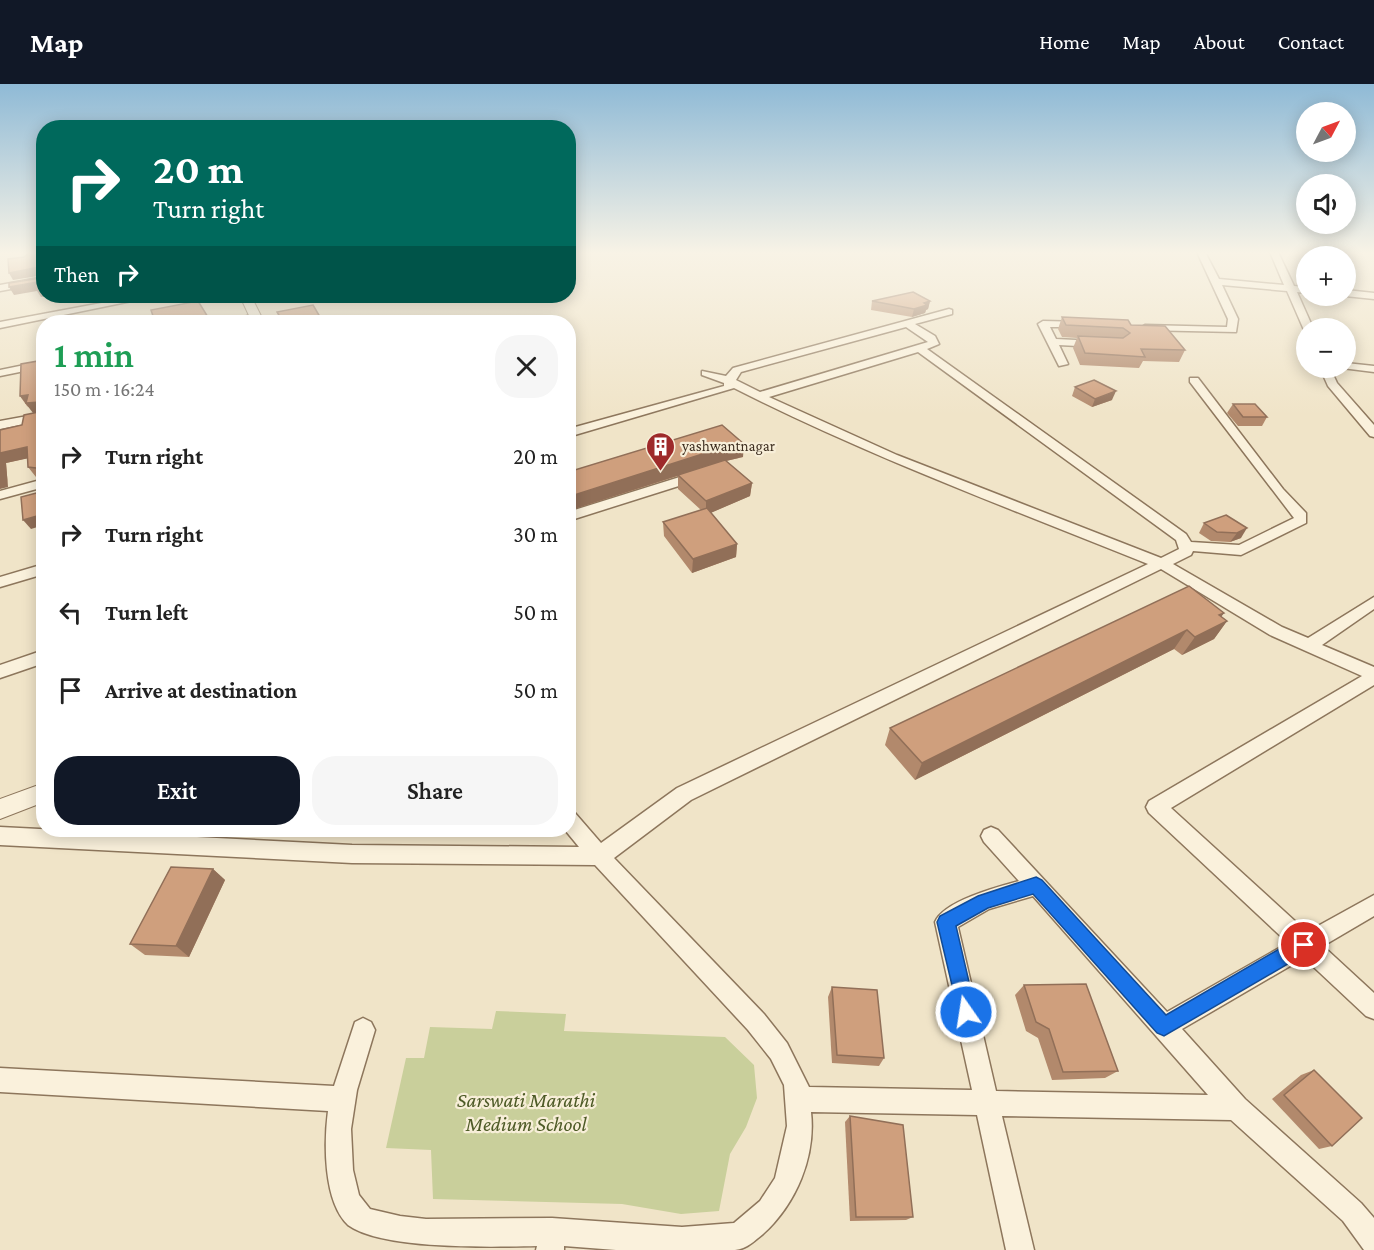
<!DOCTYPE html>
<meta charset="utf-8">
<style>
body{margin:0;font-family:"Crimson Pro",serif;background:#f6f6f6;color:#222;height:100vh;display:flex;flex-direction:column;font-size:22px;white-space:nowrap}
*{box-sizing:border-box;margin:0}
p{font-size:20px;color:#767676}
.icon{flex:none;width:33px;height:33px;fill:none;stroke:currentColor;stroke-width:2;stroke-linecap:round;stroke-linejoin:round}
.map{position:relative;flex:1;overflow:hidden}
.panel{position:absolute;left:36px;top:231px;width:540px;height:522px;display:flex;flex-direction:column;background:#fff;border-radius:24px;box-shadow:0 3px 15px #0003}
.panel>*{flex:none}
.top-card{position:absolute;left:36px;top:36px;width:540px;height:183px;border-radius:24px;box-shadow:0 3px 15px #0003;background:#00695c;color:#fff;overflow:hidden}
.needle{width:39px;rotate:49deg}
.buttons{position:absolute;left:1296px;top:18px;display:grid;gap:12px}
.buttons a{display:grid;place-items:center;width:60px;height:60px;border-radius:50%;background:#fff;box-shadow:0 3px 15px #0003;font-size:30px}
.pin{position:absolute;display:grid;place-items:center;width:51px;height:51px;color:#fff;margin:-26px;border:3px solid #fff;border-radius:50%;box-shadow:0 2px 6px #0007}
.me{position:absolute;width:66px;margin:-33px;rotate:347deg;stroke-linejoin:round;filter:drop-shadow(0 0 4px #0008)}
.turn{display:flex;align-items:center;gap:21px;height:126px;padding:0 18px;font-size:27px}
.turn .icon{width:78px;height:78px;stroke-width:2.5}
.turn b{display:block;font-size:42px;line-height:51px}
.then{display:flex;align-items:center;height:57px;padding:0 18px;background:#0003;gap:12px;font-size:22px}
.round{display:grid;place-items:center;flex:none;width:63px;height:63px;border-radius:24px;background:#f6f6f6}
.headline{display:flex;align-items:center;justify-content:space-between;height:102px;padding:0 18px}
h1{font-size:36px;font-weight:600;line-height:45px;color:#1e9e55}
.action{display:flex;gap:12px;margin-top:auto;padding:12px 18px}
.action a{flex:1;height:69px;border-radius:24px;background:#111827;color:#fff;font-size:24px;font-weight:600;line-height:69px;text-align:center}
.action a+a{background:#f6f6f6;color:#222}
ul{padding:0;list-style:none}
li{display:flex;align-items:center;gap:18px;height:78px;padding:0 18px}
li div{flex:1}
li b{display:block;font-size:22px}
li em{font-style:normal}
header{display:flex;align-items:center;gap:36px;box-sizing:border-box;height:84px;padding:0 30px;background:#111827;color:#fff}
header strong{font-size:28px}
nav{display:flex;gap:33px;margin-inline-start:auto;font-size:21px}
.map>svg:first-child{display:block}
.green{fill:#c9cf9b}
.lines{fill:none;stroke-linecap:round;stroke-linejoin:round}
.minor-casing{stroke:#8d765c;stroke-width:3}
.tertiary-casing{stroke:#8d765c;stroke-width:2}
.minor{fill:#faf1dc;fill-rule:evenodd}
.tertiary{fill:#faf1dc;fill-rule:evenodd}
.wall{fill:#b2896c}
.shaded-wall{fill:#916f58}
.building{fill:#cf9f7d;stroke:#916f58;stroke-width:1.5}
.route{fill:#1a73e8;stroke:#114b97;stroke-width:1.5}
.labels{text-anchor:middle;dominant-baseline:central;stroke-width:4.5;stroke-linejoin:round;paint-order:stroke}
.far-poi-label{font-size:15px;fill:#3d2e20;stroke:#f7eed8;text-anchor:start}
.near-park-label{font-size:21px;font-style:italic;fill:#4d5a26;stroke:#f7eed8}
</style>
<header>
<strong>Map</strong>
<nav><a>Home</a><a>Map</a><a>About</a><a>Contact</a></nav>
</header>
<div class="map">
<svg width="1374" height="1166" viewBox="0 0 1374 1166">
<rect width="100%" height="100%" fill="#f0e4c8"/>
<path class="green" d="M496,927L566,930L564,947L725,953L754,981L757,1014L746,1043L730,1070L719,1127L681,1130L622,1120L433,1115L431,1066L386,1064L406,974H424L430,943L492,945Z"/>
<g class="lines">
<defs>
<g id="minor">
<path d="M1197,168H1205L1219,195L1284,201L1270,168H1278L1294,202L1306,203V209L1297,208L1313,244L1304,246L1287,207L1222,201L1238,235L1236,248L1141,246L1140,244L1145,241L1227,243L1228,235Z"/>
<path d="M44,193V199L0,207V201Z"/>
<path d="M1346,206L1374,209V215L1345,212Z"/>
<path d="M139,212H156L0,244V238Z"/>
<path d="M949,225L952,226V230L915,240L935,252L939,260L927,265L1186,450L1191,458L1239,461L1294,434L1190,298V294H1198L1283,405L1306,429V439L1241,471L1193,467L1191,471L1173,480L1282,543L1308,554L1374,513V525L1322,561L1374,583V601L1171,724L1307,848L1374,811V832L1323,862L1374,909V935L1366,932L1304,874L1182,945L1245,1015L1361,1119L1374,1134V1166H1364L1343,1137L1231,1036L1002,1032L1034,1166H1006L977,1031L811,1028C816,1073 796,1120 763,1150C754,1157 747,1165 735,1166H616L564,1162V1166H536L537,1162C492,1163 382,1166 348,1141C323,1117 324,1058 328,1027L0,1008V984L334,1002L355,938L363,934L371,938L375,946L357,1006L351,1045L353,1086L359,1111L370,1125L400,1132L426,1135L552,1134L682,1143L734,1139L760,1117L775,1094L787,1042L784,1001L771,975L748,946L595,781L352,779L0,761V743L352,761L579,763L565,746H568V727L575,729L601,759L677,704L1148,480C1009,424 868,372 734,304L568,353V345L724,302V299L702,291V287L726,292L733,284ZM906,243L928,258L760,308L736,296L741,288ZM918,268L1176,456L1179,465L1161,474L897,371L769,313ZM1161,485L1270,551L1362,592L1149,717L1146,723L1149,729L1288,859L1167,928L998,746L991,743L984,746L981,752L984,758L1019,797C997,803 944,817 935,838L972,1006L809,1003L787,959L764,930L614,774L691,716ZM1033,812L1208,1011L996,1007L958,843L989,825Z"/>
<path d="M255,230L259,231V235L225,238Z"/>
<path d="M1043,237L1084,238L1085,240L1080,243H1050L1056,255L1096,257L1101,260L1096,263L1059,261L1068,280L1059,282L1038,240Z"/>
<path d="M44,277V283L0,292V286Z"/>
<path d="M1346,279L1374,282V288L1342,284H1346Z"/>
<path d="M1320,284H1330L1337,299L1374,341V353L1370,352L1328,302Z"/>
<path d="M44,329V336L0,345V337Z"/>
<path d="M699,387L704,388V394L568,437V428Z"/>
<path d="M44,395V403L0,415V407Z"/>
<path d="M44,480V490L0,503V493Z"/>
<path d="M44,566V579L0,594V581Z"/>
</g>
<g id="tertiary">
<path d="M240,212H251L264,238H252Z"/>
<path d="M44,699V718L0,735V715Z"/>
</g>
</defs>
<use href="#minor" class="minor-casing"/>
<use href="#tertiary" class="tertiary-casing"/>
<use href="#minor" class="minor"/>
<use href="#tertiary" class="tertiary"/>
</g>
<g class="wall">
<path d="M872,217H930L928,225L926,226L925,229L912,233L871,226Z"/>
<path d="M1062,233L1131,241L1185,266L1179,278L1143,277L1139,284L1080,281L1073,264L1077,254L1062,253L1058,245Z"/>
<path d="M44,276V394L36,393L28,383V374L6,379L8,403L0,346L22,341L36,328L27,322L20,312Z"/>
<path d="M1075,303L1112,316L1092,323L1072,312Z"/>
<path d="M1233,320L1267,333L1262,342H1238L1227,329Z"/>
<path d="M743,373L726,377L752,399L750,412L710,429L737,460L736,473L692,489L664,452L663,438L701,426L678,405V392L568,427V388Z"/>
<path d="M1226,431L1241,454L1230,458L1211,457L1199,449L1204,439Z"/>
<path d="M1221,532L1227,537L1214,555L1182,571L1174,565L915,696L885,661L890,644Z"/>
<path d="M213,785L225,796L189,873L145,871L130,860Z"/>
<path d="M1024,901L1118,987L1105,994L1052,996L1038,954L1026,947L1015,911Z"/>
<path d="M832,903L884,974L879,982L832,979L828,913Z"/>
<path d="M1314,986L1332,1062L1319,1065L1272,1015L1301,991Z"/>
<path d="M850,1032L913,1133L906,1136L850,1137L845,1038Z"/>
</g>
<g class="shaded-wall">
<path d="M39,183L44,191L13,196L9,189Z"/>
<path d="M38,198L44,205V212H53L41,213L37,207L14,211L9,203Z"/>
<path d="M930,217L928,225L926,226L925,229L912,233L914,225L924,219Z"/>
<path d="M1116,307L1112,316L1092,323L1095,315Z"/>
<path d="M28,311L39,318L44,327L33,329L20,312Z"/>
<path d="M744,360L743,373L717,379L568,427V413L718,365Z"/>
<path d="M27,363L34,373L6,379L8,403L0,405V369Z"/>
<path d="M752,399L750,412L706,431V417Z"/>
<path d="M44,430V441L31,445L23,436Z"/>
<path d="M1247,444L1241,454L1230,458L1237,449Z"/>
<path d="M737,460L736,473L692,489L693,475Z"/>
<path d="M1224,529L1213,544L1227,537L1214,555L1182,571L1195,553L1219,531Z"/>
<path d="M1187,546L1174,565L915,696L922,679Z"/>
<path d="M213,785L225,796L189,873L176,862Z"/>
</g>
<g class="building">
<path d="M30,168H44V205L36,206L38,198L9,203V199L40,194L42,185L39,183L9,189L8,175L24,173Z"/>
<path d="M913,208L930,217L924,219L927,221L914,225L872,217Z"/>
<path d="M198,217L211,238H155L151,226Z"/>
<path d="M313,221L323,238H283L277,228Z"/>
<path d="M1062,233L1128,236L1131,241L1165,242L1185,266L1141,265L1145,273L1085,269L1078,252L1123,254L1130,249L1123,244L1066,241Z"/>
<path d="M44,276V385L28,383L27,363L0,369V346L22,341L24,331L39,328V318L26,319L28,311L20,312L21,280Z"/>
<path d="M1094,296L1116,307L1095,315L1075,303Z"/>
<path d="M1233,320H1255L1267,333H1243Z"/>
<path d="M722,341L744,360L718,365L568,413V388Z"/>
<path d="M725,376L752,399L706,417L678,391Z"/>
<path d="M44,407V430L23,436L21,413Z"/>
<path d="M707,424L737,460L693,475L663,438Z"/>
<path d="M1226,431L1247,444L1237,449L1217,448L1204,439Z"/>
<path d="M1189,502L1224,529L1219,531L1227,537L1195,553L1187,546L922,679L890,644Z"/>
<path d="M171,783L213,785L176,862L130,860Z"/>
<path d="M1086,900L1118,987L1063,988L1049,945L1036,938L1024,901Z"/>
<path d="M832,903L877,906L884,974L837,971Z"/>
<path d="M1314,986L1362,1034L1332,1062L1284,1011Z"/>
<path d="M850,1032L903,1041L913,1133H856Z"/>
</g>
<linearGradient id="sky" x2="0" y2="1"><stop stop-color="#8fbad6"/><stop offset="0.51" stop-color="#f8f3e6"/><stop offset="1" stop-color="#f8f3e6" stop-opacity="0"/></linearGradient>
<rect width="1374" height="331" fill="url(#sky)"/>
<path class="route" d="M1036,793L1042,796L1166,931L1298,854L1304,852L1310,854L1313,861L1310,867L1164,952L1157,949L1033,810L988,824L956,842L976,928L973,935L966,938L960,935L937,838L940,832L978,812Z"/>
<defs>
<symbol id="building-pin" viewBox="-11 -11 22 30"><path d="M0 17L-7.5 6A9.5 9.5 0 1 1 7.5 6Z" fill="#9e2a2b" stroke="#f7eed8"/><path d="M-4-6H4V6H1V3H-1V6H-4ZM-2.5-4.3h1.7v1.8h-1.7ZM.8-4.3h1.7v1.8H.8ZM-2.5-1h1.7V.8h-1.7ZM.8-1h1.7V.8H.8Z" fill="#fff"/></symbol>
</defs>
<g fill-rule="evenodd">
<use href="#building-pin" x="644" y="346" width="33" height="45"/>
</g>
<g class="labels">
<g class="far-poi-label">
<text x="682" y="362">yashwantnagar</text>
</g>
<g class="near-park-label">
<text x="526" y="1016">Sarswati Marathi<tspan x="526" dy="24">Medium School</tspan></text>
</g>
</g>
</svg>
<div class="buttons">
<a><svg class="needle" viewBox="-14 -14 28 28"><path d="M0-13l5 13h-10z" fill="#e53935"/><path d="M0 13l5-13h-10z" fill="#767676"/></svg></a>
<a><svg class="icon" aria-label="sound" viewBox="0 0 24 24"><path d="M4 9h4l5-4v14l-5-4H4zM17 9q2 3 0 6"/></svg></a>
<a>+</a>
<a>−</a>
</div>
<div class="pin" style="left:1304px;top:861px;background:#d93025"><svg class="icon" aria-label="arrive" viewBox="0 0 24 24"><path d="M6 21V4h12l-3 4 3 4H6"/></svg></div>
<svg class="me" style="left:966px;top:928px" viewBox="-20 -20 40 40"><circle r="17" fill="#1a73e8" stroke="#fff" stroke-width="3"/><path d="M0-11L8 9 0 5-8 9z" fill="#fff"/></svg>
<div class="top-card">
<div class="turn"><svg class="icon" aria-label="right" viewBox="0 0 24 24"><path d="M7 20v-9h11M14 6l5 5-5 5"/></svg><div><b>20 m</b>Turn right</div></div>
<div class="then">Then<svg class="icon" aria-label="right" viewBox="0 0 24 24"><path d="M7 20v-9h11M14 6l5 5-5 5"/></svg></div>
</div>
<section class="panel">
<div class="headline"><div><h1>1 min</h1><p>150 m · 16:24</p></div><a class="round"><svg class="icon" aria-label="close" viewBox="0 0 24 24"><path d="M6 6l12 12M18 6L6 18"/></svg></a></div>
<ul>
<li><svg class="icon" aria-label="right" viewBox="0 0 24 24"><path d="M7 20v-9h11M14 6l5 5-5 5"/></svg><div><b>Turn right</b></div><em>20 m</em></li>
<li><svg class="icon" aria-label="right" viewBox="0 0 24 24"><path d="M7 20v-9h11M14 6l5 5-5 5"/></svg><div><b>Turn right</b></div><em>30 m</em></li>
<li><svg class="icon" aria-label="left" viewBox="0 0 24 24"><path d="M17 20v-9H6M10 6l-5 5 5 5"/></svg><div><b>Turn left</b></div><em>50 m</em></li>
<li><svg class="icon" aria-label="arrive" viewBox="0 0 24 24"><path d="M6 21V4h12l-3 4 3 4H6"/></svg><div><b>Arrive at destination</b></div><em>50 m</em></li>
</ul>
<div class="action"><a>Exit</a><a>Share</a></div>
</section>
</div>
